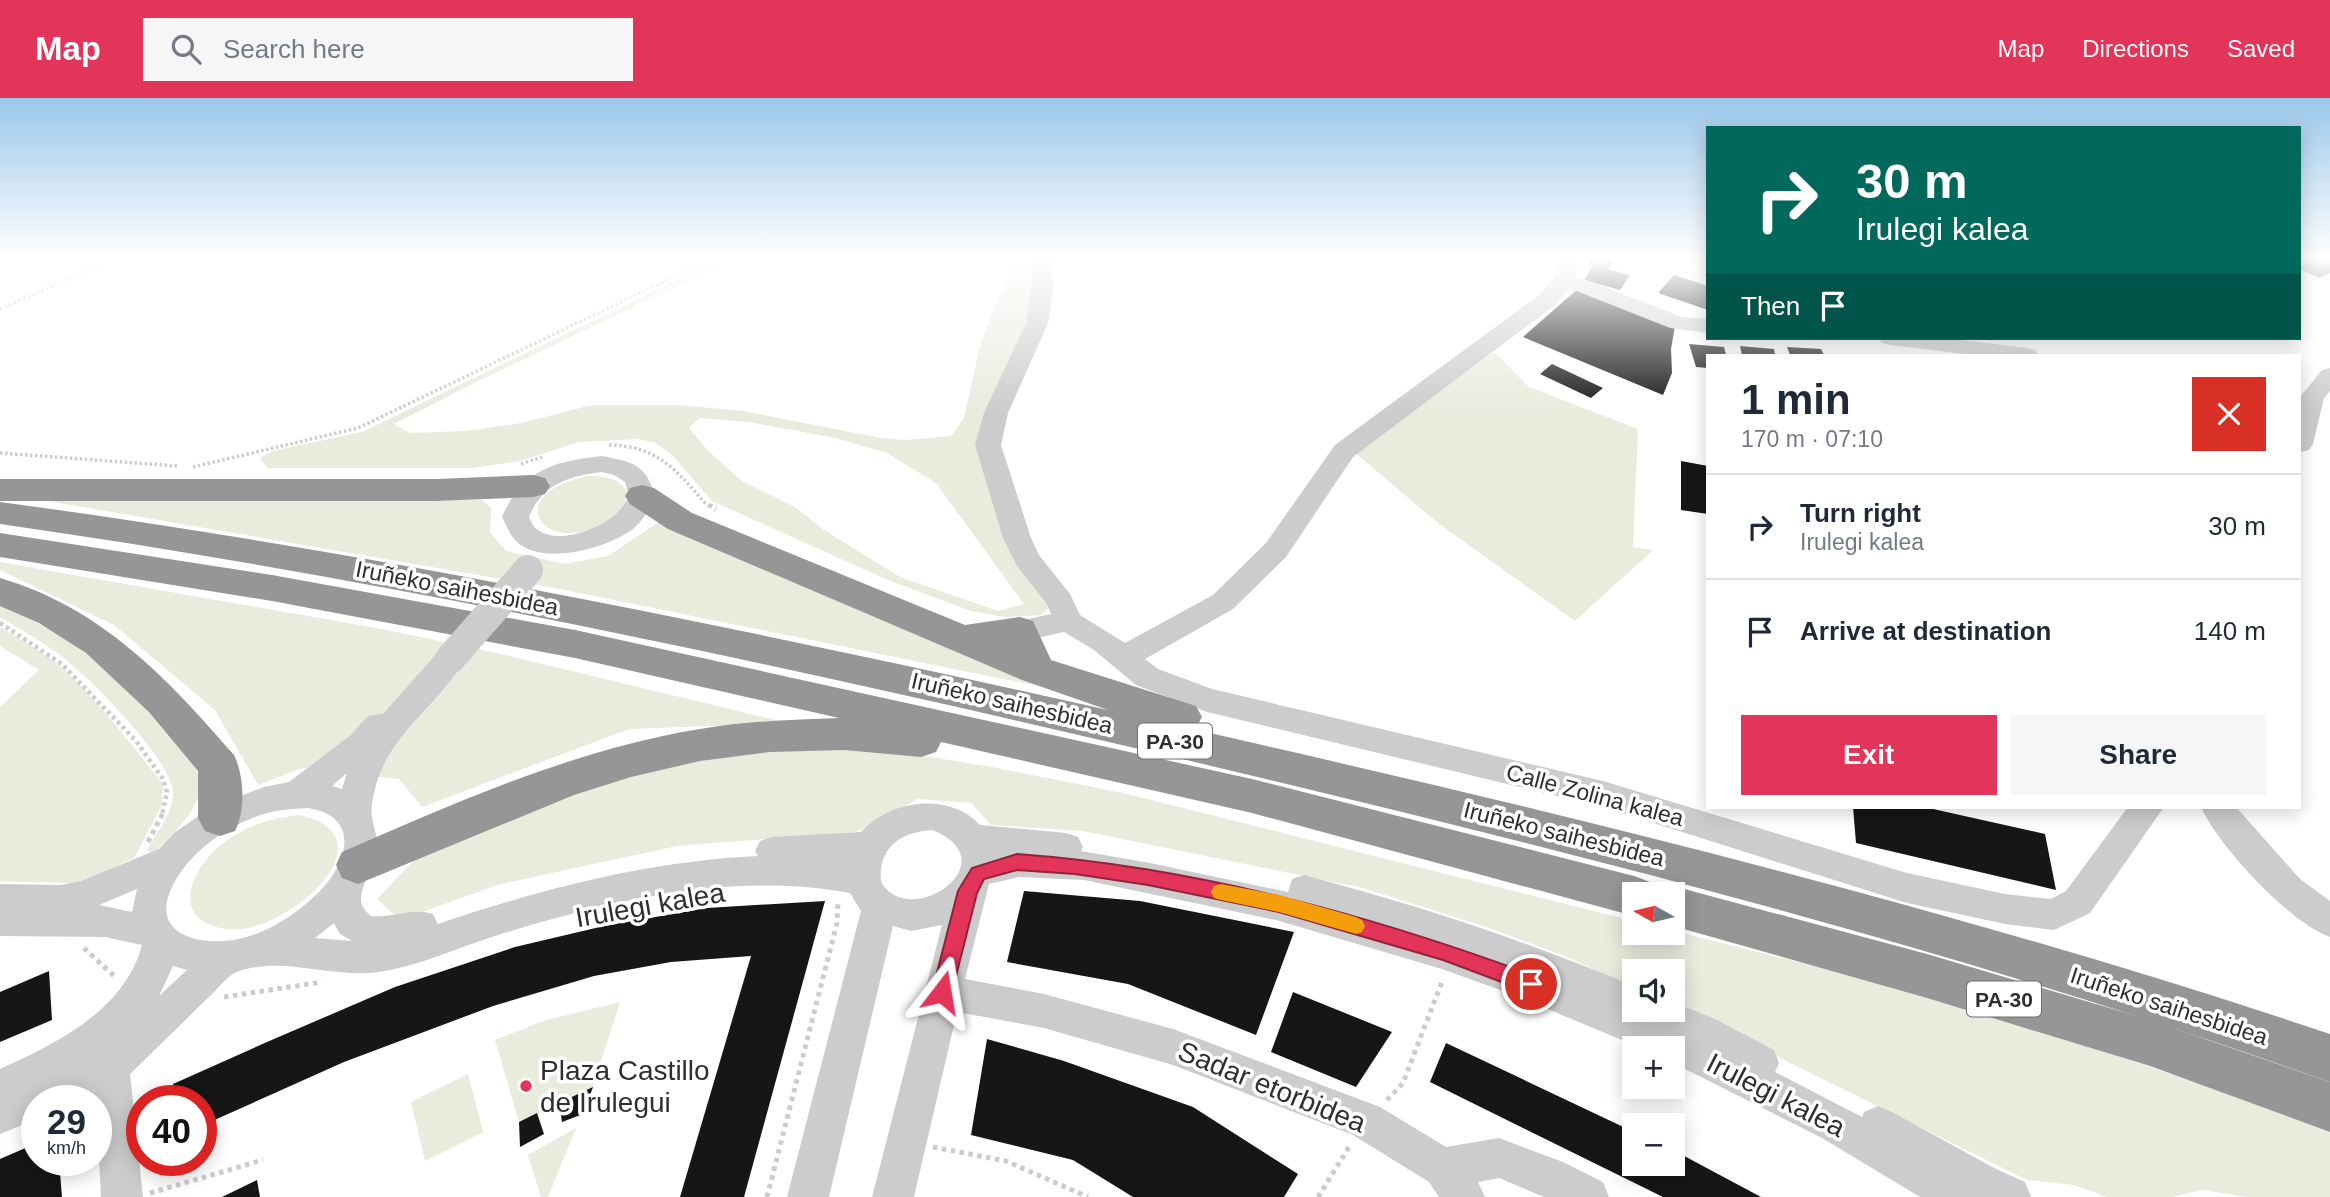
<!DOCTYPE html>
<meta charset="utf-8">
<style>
body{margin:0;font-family:Arial,sans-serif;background:#f6f6f7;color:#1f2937;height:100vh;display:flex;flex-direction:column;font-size:26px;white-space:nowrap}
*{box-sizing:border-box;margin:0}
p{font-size:23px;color:#747a83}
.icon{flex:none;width:38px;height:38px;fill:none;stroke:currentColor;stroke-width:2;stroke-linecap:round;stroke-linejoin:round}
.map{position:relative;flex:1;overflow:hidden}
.side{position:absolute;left:1706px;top:256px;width:595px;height:455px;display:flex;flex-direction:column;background:#fff;border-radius:0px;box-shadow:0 4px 18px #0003}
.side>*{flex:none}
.banner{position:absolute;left:1706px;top:28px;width:595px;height:214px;border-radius:0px;box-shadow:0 4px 18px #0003;background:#00695c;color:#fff;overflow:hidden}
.needle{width:46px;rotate:278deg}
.fabs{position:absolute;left:1622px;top:784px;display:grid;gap:14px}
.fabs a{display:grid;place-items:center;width:63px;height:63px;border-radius:0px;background:#fff;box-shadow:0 4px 18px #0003;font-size:35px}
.speed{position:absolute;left:21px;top:987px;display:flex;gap:14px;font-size:35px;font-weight:700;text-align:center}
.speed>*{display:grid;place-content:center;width:91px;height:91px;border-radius:50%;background:#fff;box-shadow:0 4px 18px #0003;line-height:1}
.speed small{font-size:18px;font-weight:400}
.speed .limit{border:10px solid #d22;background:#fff;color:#111}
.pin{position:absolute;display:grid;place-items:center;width:60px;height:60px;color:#fff;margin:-30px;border:4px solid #fff;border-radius:50%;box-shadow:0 2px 7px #0007}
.me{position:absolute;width:77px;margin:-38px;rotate:14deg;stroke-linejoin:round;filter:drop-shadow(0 0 5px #0008)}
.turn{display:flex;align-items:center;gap:24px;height:147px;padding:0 35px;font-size:32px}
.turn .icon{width:91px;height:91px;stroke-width:2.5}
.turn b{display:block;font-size:49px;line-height:60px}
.then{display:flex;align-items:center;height:66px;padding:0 35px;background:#0003;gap:14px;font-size:26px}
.round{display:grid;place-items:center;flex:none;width:74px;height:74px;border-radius:0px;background:#f6f6f7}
.head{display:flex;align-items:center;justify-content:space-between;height:119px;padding:0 35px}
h1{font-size:42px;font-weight:700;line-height:52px}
.button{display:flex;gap:14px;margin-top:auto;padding:14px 35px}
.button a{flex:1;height:80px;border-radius:0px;background:#e33459;color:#fff;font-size:28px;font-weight:700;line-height:80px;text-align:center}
.button a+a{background:#f6f6f7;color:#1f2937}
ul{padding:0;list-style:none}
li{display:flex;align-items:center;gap:21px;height:105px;padding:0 35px;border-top:2px solid #e0e1e3}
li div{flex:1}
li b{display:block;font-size:26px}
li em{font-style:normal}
header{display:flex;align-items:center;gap:42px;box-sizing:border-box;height:98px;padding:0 35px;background:#e33459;color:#fff}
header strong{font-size:33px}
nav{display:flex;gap:38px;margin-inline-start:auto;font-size:24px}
.search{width:490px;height:63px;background:#f6f6f7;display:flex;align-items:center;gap:18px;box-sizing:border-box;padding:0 24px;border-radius:0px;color:#747a83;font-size:26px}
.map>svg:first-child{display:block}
.green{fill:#e7ecdd;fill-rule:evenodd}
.building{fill:#161616}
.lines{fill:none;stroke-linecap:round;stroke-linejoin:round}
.path-far2{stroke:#ccc;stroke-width:3.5;stroke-dasharray:2.5 2.5;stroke-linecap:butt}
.path-far1{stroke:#ccc;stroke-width:4.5;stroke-dasharray:3.5 3.5;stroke-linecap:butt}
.path{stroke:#ccc;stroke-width:5;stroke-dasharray:4.5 4.5;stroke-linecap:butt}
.minor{fill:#ccc;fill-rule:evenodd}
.highway{fill:#969696;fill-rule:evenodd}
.minor-bridge{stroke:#ccc;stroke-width:30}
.route{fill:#e33459;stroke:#94223a;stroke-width:2}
.slow{fill:#f59e0b}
.poi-dot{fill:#e33459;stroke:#fff;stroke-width:2.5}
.labels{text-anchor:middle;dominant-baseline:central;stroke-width:7;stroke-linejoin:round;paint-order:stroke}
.shield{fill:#fff;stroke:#6d6d6d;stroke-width:2}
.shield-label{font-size:21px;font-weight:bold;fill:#2f2f2f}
.street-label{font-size:23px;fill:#2f2f2f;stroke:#fff}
.near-street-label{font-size:28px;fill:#2f2f2f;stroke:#fff}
.near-poi-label{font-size:28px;fill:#2f2f2f;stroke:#fff;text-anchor:start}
</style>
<header>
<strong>Map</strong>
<div class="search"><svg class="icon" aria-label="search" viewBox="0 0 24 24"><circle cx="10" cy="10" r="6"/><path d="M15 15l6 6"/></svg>Search here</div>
<nav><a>Map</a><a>Directions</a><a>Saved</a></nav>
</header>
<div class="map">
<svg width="2330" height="1099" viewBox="0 0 2330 1099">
<rect width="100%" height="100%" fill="#fff"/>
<g class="green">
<path d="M718,162H733L472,286L394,326L410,335L466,333L521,325L592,307H678L743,313L881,340L906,342L951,338L964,320L980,248L997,203L1018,162H1032V189L1026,229L981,337L1046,496L1049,509L1041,517L1005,519L971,513L888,482L712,403L673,358L656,345L638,341L579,344L520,363L474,370H267L260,360L272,353L362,334ZM700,320L749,324L836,340L887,355L936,385L1024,506L998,513L900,479L824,432L795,409L742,383L707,352L689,330Z"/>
<path d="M1494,254L1529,289L1638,331L1633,449L1653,452L1575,523L1438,425L1354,354Z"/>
<path d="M588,378C604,378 618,379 627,394C626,408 618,417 606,424C543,461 499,396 588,378Z"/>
<path d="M36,401L482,402L491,410L490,434L506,453L565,466L608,458L659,424L1048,590L560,491Z"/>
<path d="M0,464L382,531L492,554L788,625L629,631L422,709L399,681L302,670L258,687L215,612L114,527L0,472Z"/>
<path d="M0,504C23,517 47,529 69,544C101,564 206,653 200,692C196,717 170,738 153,756L147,752C156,736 175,712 173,693C169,659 88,578 60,557C41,543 20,531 0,519Z"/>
<path d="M0,529C24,544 51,558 71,578C105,611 133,649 163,686L162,707L134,760L88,781L70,785L0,783V609L39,572L0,548Z"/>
<path d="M755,651L888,652L992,669L1123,695L1634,823V835H1673V833L1943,900L2330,1029V1099H2247L2202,1092L2172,1099H2107L2074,1087L2027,1082L1673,907V873H1634V890L1567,859L1489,830L1363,790L1083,733L991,727L971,705L918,701L856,734L677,748L497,787L400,822L377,801L418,758L534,705L627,677Z"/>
<path d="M299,717C396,737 288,838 228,831C165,824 192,765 229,741C251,726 273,720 299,717Z"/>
<path d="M620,904L593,989L519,1024L495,942L546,922Z"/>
<path d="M468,976L483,1034L425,1063L411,1004Z"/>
<path d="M576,1030L548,1099H541L528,1057Z"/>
</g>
<g class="building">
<path d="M1591,162H1614L1608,171L1630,177L1620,192L1584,182L1593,167L1588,166Z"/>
<path d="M2300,162H2330V175L2319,180L2300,171Z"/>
<path d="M1674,177L1708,188V212L1658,195Z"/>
<path d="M1580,189L1675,228L1671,251L1672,275L1663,297L1523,239Z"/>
<path d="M1689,246L1724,249L1726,257H1708V270L1696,269Z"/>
<path d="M1740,248L1774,251L1775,257H1742Z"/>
<path d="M1787,249L1821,251L1824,257H1790Z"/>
<path d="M1552,266L1603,290L1591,300L1540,276Z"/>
<path d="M1681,363L1708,368V416L1681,412Z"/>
<path d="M1853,709H1924L2045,736L2056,792L1856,745Z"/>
<path d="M1024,793L1140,803L1294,834L1256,937L1128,886L1007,864Z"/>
<path d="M825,803L744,1099H680L751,858L671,864L594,878L493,908L344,964L201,1028V1003H175L173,986L267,944L395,889L515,849L604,828L707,810Z"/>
<path d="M49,873L52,922L0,944V894Z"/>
<path d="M1293,894L1392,934L1356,989L1271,954Z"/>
<path d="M987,941L1064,963L1193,1009L1298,1076L1284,1099H1133L1073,1062L971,1037Z"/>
<path d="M1446,945L1634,1034V1066H1673V1052L1761,1099H1663L1430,984Z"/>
<path d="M593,989L583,1016L562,1024L559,1005Z"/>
<path d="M537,1015L544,1036L520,1049L519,1024Z"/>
<path d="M37,1045V1062H59L62,1099H0V1061Z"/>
<path d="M257,1082L260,1099H222Z"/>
</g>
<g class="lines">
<g class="path-far2">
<path d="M0,211L112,162"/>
<path d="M609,347C658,348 676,372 706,406L712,409"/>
<path d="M0,355L177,368"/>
<path d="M521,366L542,359"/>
<path d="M193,369L358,330L709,162"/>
</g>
<g class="path-far1">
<path d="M709,407L716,411"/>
<path d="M0,525L62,566L136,643L163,681L167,694L162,717"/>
</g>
<g class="path">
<path d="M148,744L163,715"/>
<path d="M84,850L115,879"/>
<path d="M224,899L322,884"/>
<path d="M1387,1002L1403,985L1443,881"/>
<path d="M933,1049L1006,1063L1088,1099"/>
<path d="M150,1095L263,1062"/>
<path d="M767,1099L837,825L838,803"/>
<path d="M1318,1099L1351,1046"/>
</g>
<g class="minor">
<path d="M1031,162H1052L1053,191L1048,225L1008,315L1001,347L1031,440L1039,457L1070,496L1080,517L1125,545L1213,497L1266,445L1335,347L1539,197L1554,180L1557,162H1577L1576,178L1682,219L1708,221V235L1670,230L1569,190L1555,207L1353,359L1286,459L1233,511L1145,561L1158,571L1212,591L1603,683L1907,775L2005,796L2051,801L2066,793L2128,709H2164L2090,815L2054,832L2005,826L1907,805L1603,709L1207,614L1136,587L1094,552L1064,534L1020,544L1010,541L1005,533L1010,525L1051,516L1047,506L1017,468L1003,440L975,347L984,315L1026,225L1031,191Z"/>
<path d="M1878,240H1944L2027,250L2035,252L2039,257H1973L1890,247L1882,245Z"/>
<path d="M2330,270V293L2324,300L2313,346L2309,352L2300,354V299L2322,272Z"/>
<path d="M602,358C633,364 646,366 655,398C650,409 644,422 634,430C610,450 541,469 516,443C509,436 506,426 502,419C522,372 554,363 602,358ZM602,374L614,377L625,384L629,398C625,405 622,411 616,416C599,431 559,447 538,432C533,429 531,424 529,419C542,386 569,378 602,374Z"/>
<path d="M450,550L461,553L465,561C440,606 390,635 376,687C374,697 370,709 372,719C375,739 380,738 375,760C371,780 348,801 371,818C392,820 413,809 433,816L438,826C541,791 648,763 758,758L755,753L760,743L772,739L861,734C889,702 950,693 980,727L1066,735L1078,739L1083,749L1081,753L1150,765L1288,794L1292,781L1304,777C1417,807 1527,843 1634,888V912H1673V904L1715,921L1774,952L1779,965L1775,974L1862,1019L1864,1014L1878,1008L1892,1014L1996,1071L2025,1084L2031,1099H1920L1822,1040L1673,965V950H1641L1514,897L1442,871L1276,822L1084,782L1019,779L989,786L965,881L1044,896L1173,931L1380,1009L1446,1049L1499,1040L1563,1064L1603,1084L1609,1099H1544L1499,1080L1478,1084L1485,1099H1439L1429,1084L1353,1037L1173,967L1044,930L957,914L914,1099H872L942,827L911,833L893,828L829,1099H787L861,813L850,795C733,773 607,803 495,838C457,850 419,868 379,874C332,881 282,857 237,874C228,877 218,891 210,898C183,924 157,950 130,976L143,1099H101L96,1003H93V996L77,1003H37V1021L0,1036V971C57,945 125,912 142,847L105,839L0,838V786L61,787L81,783L159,751L174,735L210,710L264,689L289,684L351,637L368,618L383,616L439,553ZM347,675L342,691L332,688ZM308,710C363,719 347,767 317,796C296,816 268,835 239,841C200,849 146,837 174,785C191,754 223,731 255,719C272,712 290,711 308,710ZM932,732C1011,763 910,834 881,784C878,750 900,734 932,732ZM137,791L132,814L99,807ZM334,825L340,836L352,843L315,840ZM173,868L187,872L159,898Z"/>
<path d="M2201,709H2236L2300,781L2330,803V839C2289,824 2219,749 2201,709Z"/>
</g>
<g class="highway">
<path d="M533,377L545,380L550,388L545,396L533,399L436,403H0V381H436Z"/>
<path d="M642,387L654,390L692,415L965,527L1020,519L1033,523L1051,562L1196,608L1202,619L1196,630L1192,631C1575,718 1958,811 2330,936V984C1955,850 1569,753 1182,661C790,569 399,483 0,426V404C373,454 741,530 1108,612L1022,582L668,431L630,406L625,398L630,390Z"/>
<path d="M0,435L272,477L575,532L1252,681L1634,778L1650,784L1656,796L1673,788L1927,856L2150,922L2330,984V1034L2150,968L1927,900L1673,828V796H1634V818L1252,715L941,644L936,654L921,659L844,652L770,654L700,663L631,679L574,697L358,786L342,780L336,767L342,754C457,704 576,651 700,631C746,623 792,622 839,620L575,560L272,503L0,459Z"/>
<path d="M0,480C102,510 167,580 234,657C244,677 246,712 235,733L220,738L205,733L198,720V673L149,614L86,555L39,525L0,508Z"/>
</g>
<path class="minor-bridge" d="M450,561L528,472"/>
</g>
<linearGradient id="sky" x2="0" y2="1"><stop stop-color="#9bc7ea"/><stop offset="0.51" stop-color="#fff"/><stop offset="1" stop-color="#fff" stop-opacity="0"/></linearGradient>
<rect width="2330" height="315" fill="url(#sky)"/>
<path class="route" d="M1017,756C1196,769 1371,817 1538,879L1541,886L1538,892L1531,895L1443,862L1279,814L1148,787L1075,776L1017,772L984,781L977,795L952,894L949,900L942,903L935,900L932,894L958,793L972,770Z"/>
<path class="slow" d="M1221,786L1279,797L1356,819L1362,822L1365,828L1362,834L1356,836L1279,814L1221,802L1214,800L1211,794L1214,788Z"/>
<circle class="poi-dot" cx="526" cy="988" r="7"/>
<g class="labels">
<g class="shield">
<rect x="1138" y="625.5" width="74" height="35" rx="5"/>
<rect x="1967" y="883.5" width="74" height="35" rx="5"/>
</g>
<g class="shield-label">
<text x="1175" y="643">PA-30</text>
<text x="2004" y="901">PA-30</text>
</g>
<g class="street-label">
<text transform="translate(457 490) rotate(11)">Iruñeko saihesbidea</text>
<text transform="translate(1012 605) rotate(13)">Iruñeko saihesbidea</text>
<text transform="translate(1595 697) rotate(15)">Calle Zolina kalea</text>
<text transform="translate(1564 736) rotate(14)">Iruñeko saihesbidea</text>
<text transform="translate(2169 908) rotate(18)">Iruñeko saihesbidea</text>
</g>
<g class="near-street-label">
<text transform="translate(650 807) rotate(-10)">Irulegi kalea</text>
<text transform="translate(1272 989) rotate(22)">Sadar etorbidea</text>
<text transform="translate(1776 997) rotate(27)">Irulegi kalea</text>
</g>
<g class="near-poi-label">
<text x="540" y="972">Plaza Castillo<tspan x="540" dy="32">de Irulegui</tspan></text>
</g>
</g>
</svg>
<div class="fabs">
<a><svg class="needle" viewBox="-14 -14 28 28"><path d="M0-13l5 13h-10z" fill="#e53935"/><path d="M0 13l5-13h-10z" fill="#747a83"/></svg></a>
<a><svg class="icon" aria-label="sound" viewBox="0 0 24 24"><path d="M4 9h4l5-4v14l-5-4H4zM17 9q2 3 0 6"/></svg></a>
<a>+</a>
<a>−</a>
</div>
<div class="speed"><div>29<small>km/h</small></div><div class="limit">40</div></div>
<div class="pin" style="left:1531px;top:886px;background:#d93025"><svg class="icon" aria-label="arrive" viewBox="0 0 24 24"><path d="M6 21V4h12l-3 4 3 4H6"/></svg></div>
<svg class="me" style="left:942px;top:894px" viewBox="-20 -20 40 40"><path d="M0-17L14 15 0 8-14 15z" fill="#e33459" stroke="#fff" stroke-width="4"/></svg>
<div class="banner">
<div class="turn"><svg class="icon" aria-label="right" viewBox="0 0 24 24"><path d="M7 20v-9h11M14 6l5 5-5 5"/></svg><div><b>30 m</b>Irulegi kalea</div></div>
<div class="then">Then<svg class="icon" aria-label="arrive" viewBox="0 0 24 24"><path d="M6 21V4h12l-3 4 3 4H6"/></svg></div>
</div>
<section class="side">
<div class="head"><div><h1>1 min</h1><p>170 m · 07:10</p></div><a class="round" style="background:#d93025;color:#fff"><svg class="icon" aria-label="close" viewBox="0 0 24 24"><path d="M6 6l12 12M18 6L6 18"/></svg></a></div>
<ul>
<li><svg class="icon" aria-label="right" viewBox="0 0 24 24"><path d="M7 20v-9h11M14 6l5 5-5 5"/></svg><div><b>Turn right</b><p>Irulegi kalea</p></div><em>30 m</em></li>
<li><svg class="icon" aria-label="arrive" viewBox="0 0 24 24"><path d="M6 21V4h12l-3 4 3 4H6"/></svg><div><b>Arrive at destination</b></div><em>140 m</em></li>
</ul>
<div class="button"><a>Exit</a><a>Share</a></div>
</section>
</div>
